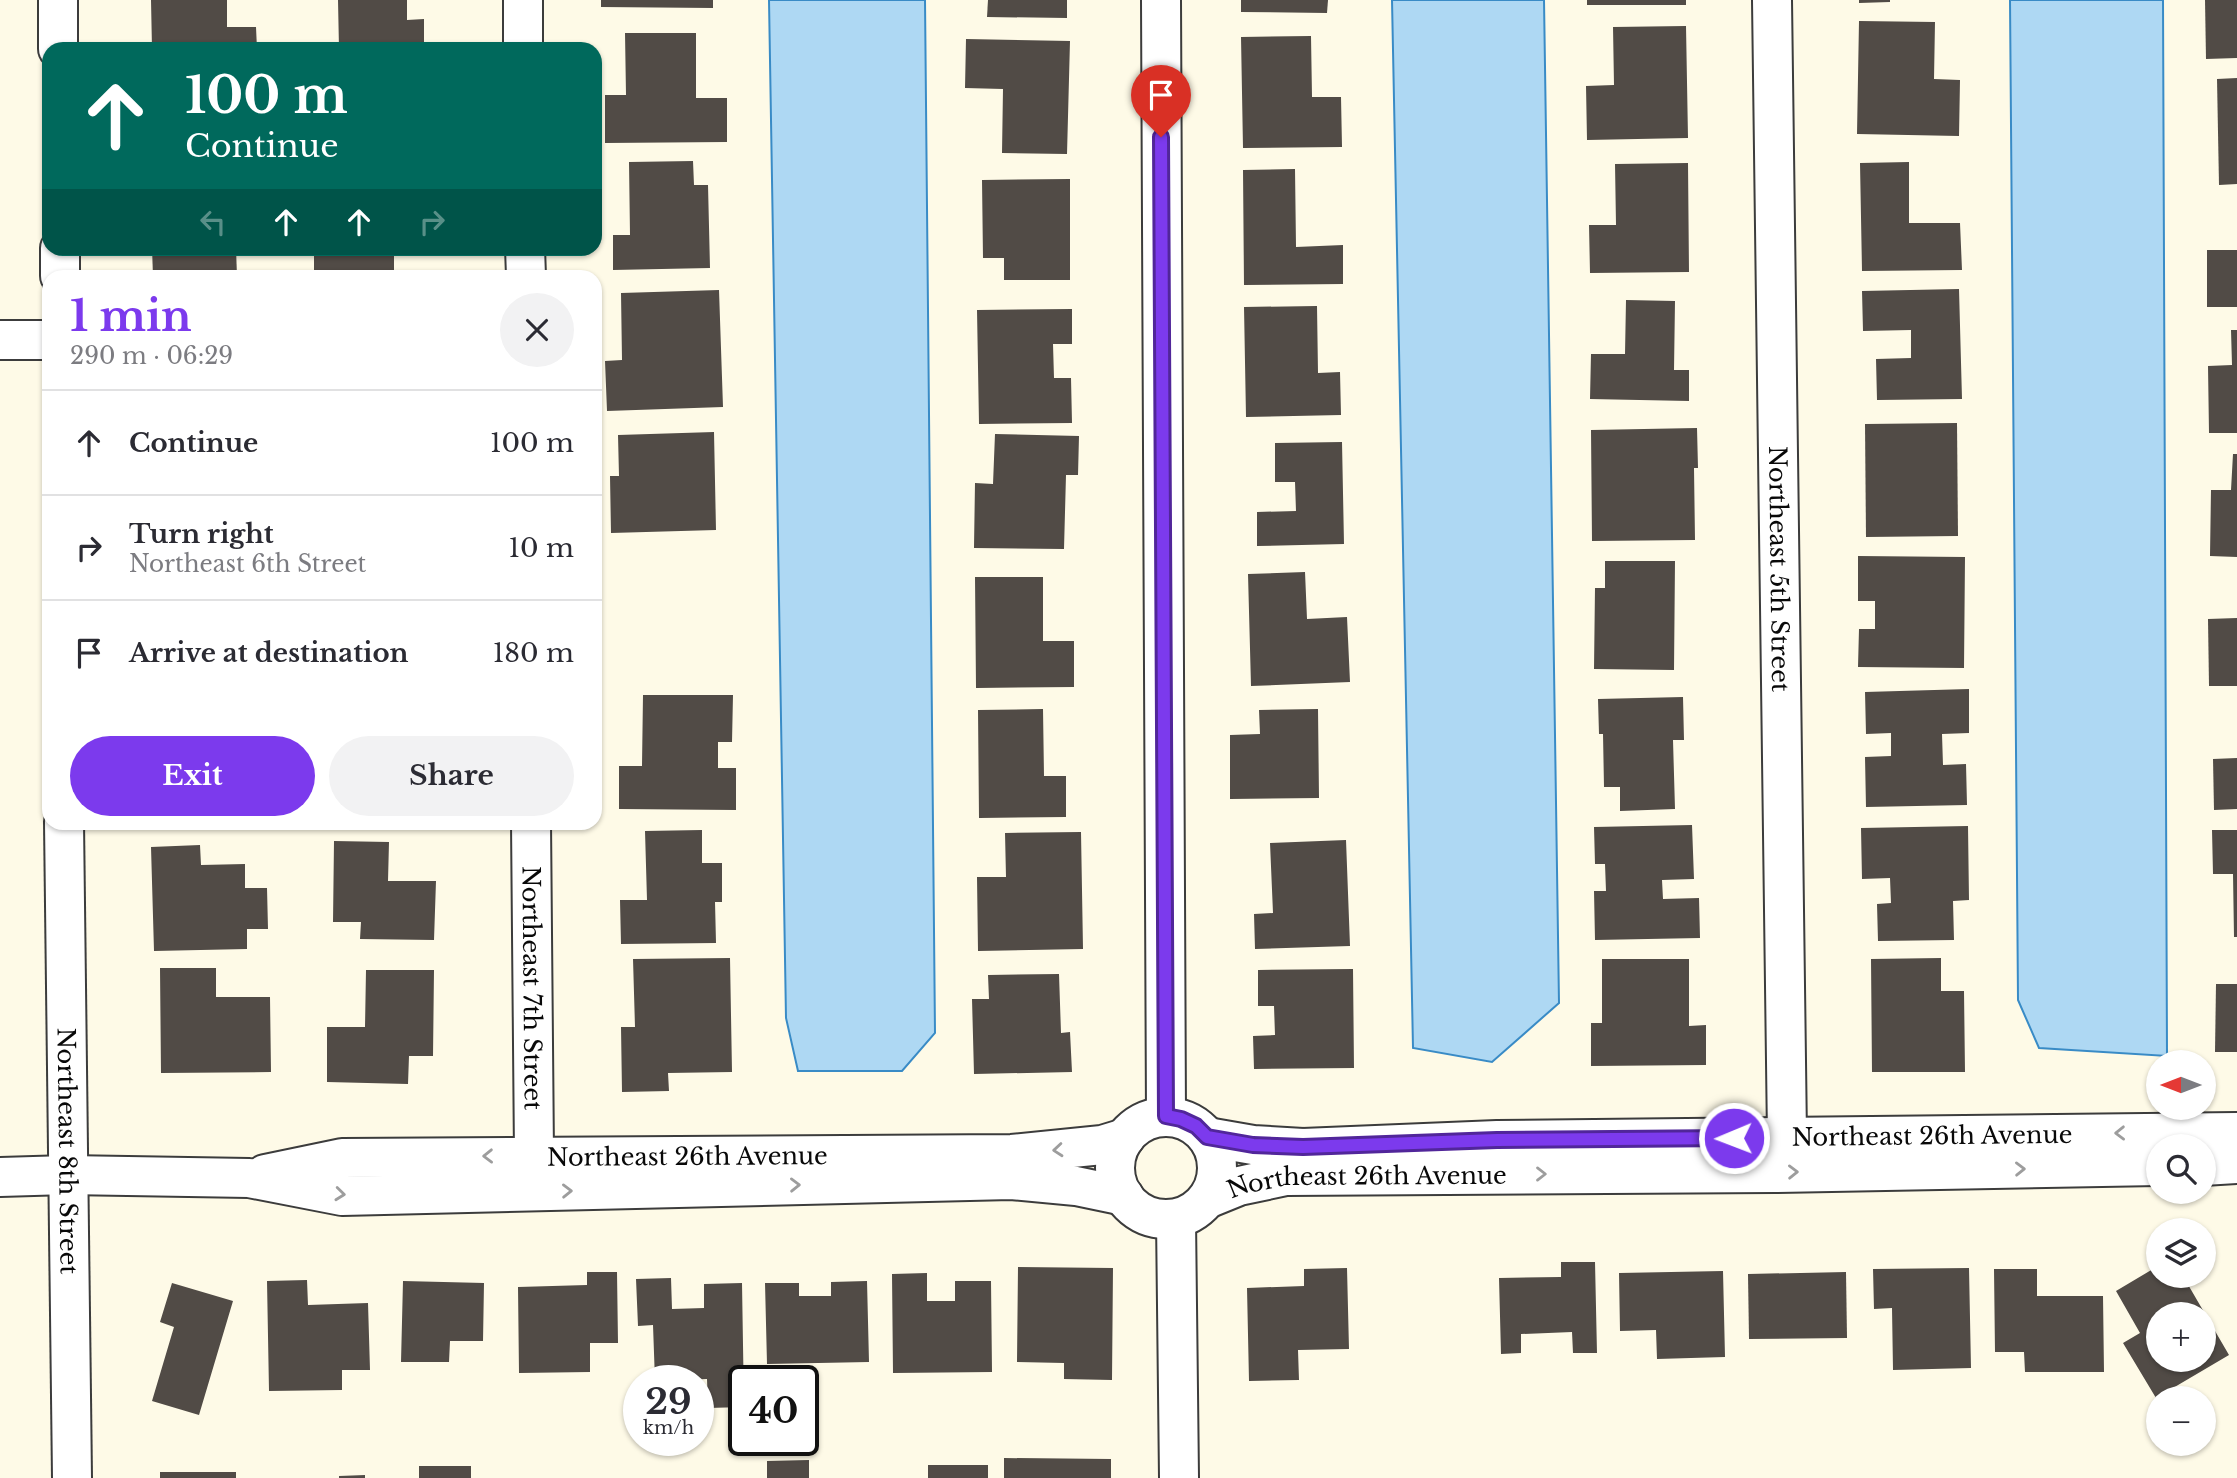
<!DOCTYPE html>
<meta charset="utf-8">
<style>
body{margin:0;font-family:"Libre Baskerville",serif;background:#f2f2f3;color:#2b2b33;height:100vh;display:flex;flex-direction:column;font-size:26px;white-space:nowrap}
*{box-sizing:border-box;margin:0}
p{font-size:23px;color:#7c7c81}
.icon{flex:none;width:38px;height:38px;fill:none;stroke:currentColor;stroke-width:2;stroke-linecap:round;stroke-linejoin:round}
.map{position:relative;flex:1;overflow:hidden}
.drawer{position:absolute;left:42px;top:270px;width:560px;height:560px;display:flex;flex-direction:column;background:#fff;border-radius:21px;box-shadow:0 2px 5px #0004}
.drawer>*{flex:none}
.top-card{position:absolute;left:42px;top:42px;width:560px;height:214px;border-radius:21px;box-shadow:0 2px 5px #0004;background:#00695c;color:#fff;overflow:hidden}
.needle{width:46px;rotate:270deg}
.controls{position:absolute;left:2146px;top:1050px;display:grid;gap:14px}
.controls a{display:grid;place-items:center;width:70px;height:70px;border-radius:50%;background:#fff;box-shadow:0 2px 5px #0004;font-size:35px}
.speed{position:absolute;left:623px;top:1365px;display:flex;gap:14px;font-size:35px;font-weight:700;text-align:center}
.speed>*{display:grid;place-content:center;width:91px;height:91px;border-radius:50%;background:#fff;box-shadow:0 2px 5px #0004;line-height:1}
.speed small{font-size:18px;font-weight:400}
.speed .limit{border:4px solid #111;border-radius:10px;background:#fff;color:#111}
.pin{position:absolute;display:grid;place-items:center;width:60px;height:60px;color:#fff;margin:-72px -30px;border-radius:50% 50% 50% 0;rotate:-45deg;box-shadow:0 0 7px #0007}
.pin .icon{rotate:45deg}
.me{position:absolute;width:77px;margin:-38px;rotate:269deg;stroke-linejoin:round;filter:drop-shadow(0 0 5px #0008)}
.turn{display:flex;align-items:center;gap:24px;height:147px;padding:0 28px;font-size:32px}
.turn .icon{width:91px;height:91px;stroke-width:2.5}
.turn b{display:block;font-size:49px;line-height:60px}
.lanes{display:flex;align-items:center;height:66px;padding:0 28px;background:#0003;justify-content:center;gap:35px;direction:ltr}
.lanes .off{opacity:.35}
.round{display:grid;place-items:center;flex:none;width:74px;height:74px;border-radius:37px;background:#f2f2f3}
.headline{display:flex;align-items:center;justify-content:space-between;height:119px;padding:0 28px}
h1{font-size:42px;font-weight:700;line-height:52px;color:#7c3aed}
.cta{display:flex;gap:14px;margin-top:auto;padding:14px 28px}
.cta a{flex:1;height:80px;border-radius:42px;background:#7c3aed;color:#fff;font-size:28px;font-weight:700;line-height:80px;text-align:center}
.cta a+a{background:#f2f2f3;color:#2b2b33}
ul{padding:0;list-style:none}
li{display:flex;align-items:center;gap:21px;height:105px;padding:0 28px;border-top:2px solid #e1e1e2}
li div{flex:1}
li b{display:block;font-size:26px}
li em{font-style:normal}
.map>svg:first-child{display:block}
.water{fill:#aed8f3;stroke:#398bc6;stroke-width:2}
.building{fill:#514b46;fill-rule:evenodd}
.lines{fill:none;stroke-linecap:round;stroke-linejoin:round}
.minor-casing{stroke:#3c3c3c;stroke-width:42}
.minor{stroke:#fff;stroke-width:38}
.oneway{stroke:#9d9d9d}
.route-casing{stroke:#51269a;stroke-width:18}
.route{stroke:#7c3aed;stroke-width:12}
.labels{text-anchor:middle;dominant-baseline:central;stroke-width:7;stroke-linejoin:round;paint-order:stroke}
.street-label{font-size:24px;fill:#090909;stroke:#fff}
</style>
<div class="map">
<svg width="2237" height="1478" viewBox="0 0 2237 1478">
<rect width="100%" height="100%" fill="#fefae7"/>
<g class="water">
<path d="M769,0H925L935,1033L902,1071H798L786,1018Z"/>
<path d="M1392,0H1544L1559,1003L1492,1062L1413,1048Z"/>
<path d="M2010,0H2163L2167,1056L2039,1048L2018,1000Z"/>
</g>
<g class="building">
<path d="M151,0H227V27H256L257,49H152Z"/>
<path d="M338,0H407V20L424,19V49H339Z"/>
<path d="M601,0H713V8L601,7Z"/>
<path d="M988,0H1067V18L987,17Z"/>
<path d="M1241,0H1328L1327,13L1241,12Z"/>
<rect x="1587" y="0" width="99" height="5"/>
<path d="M1859,0H1890V2L1859,3Z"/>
<path d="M2205,0H2237V58L2206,59Z"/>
<path d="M1859,21L1935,22L1934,79L1960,80L1959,136L1857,134Z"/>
<path d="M1686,26L1688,138L1587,140L1586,86L1614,85L1613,27Z"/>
<path d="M625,33H696V98H727V142L605,143V95H626Z"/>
<path d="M1311,36L1312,97H1341L1342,147L1243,148L1241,37Z"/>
<path d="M966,39L1070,41L1067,154L1002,153L1003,89L965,88Z"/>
<path d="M2237,78V184L2219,185L2217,79Z"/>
<path d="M693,161L694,185H708L710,268L613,270V235H630L629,162Z"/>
<path d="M1909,162V223H1960L1962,270L1862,271L1860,163Z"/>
<path d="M1688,163L1689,272L1590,273L1589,225H1616L1615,164Z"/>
<path d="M1295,169L1296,247L1343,245V284L1244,285L1243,170Z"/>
<path d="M1070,179V280H1004V258H983L982,180Z"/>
<path d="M152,248H236L237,276H153Z"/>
<rect x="314" y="248" width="80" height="28"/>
<rect x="2207" y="250" width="30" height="57"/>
<path d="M1959,289L1962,399L1877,400L1876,359L1911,358V330L1863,331L1862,291Z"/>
<path d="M719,290L723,407L607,411L605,361L622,360L621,293Z"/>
<path d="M1626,300L1675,301L1674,370H1689V401L1590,399L1591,354H1625Z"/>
<path d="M1317,306L1318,373L1340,372L1341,415L1246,417L1244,307Z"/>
<path d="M1072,309V344H1053L1054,378H1071L1072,423L979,424L977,310Z"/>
<path d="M2231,330H2237V433H2209L2208,366L2232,365Z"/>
<path d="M1957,423L1958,536L1866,537L1865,424Z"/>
<path d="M1697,428L1698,468H1694L1695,540L1592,541L1591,430Z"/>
<path d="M714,432L716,530L611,533L610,476H619L618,435Z"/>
<path d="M995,434L1079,436L1078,475H1066L1064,549L974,548L975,483L993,484Z"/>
<path d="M1342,442L1344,544L1257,546V512L1296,511L1295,482H1275V443Z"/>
<path d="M2233,454H2237V557L2210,556L2211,490H2231Z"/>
<path d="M1858,556L1965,557L1964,668L1858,667L1859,629H1875V601H1858Z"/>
<path d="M1605,561H1675L1674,670L1594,669L1595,588H1605Z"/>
<path d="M1305,572L1307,619L1347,617L1350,682L1251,686L1248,574Z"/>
<path d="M975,577H1043V641H1074V687L976,688Z"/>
<path d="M2237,618V686H2209L2208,619Z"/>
<path d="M1969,689V733L1942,734L1943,765L1966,764L1967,805L1866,807L1865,757L1891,756V733L1866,734L1865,692Z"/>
<path d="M643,695H733L732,742H718V768H736V810L619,809V766H642Z"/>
<path d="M1683,697L1684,740H1673L1675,809L1620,811V787H1604L1603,734H1599L1598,699Z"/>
<path d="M1043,709L1044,776H1066V817L979,818L978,710Z"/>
<path d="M1318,709L1319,798L1230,799V735L1260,734L1259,710Z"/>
<path d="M2237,758V809L2214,810L2213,759Z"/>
<path d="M205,822H255V827L205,828Z"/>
<path d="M1692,825L1694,879L1662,880L1663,899L1699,898L1700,938L1595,940L1594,891H1606L1605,864H1595L1594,827Z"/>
<path d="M1968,826L1969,900L1953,901L1954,940L1878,941L1877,904L1891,903L1890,878L1862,879L1861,828Z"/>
<path d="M702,830V863H722V902H715L716,943L621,944L620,900H647L645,831Z"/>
<path d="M2212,830H2237V937H2234L2233,874H2213Z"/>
<path d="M1081,832L1083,949L978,951L977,877H1006L1005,833Z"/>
<path d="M1346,840L1350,946L1255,949L1254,914L1273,913L1270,843Z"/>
<path d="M334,841L389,842L388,881H436L434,940L360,939L361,922H333Z"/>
<path d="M200,845L201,865L245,864V888H267L268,929H247V949L154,951L151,847Z"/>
<path d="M730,958L732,1072L668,1073L669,1091L622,1092L621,1027H635L633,959Z"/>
<path d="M1941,958V991H1964L1965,1072H1872L1871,959Z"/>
<path d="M1602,959H1689V1026L1706,1025V1065L1591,1066V1023H1602Z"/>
<path d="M160,968H216V997H270L271,1072L161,1073Z"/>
<path d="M1353,969L1354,1068L1254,1069L1253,1036L1275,1035L1274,1006H1258V970Z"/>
<path d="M366,970H434L433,1056H409L408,1084L327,1082V1027H365Z"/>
<path d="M1059,974L1061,1033L1070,1032L1072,1072L974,1074L972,999H989L988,975Z"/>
<path d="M2216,984H2237V1052H2215Z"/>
<path d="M1561,1262H1595L1597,1353H1573L1572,1332L1521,1334V1353L1501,1354L1499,1278L1561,1277Z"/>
<path d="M2158,1266V1276H2183L2229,1355L2156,1398L2123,1343L2140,1333L2116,1291ZM2158,1314H2203V1360H2158Z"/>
<path d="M1018,1267L1113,1268L1112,1380L1064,1379V1363L1017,1362Z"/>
<path d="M1347,1268L1349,1349L1298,1350L1299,1380L1249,1381L1247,1288L1304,1286V1269Z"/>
<path d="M1969,1268L1971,1368L1893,1370L1892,1308L1874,1309L1873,1269Z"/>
<path d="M1994,1269H2037V1296H2103L2104,1372H2025L2024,1352H1995Z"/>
<path d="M1723,1271L1725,1357L1657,1359L1656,1330L1620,1331L1619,1273Z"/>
<path d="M587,1272H617L618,1343H590V1372L519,1373L518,1287L587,1285Z"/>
<path d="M1846,1272L1847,1338L1749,1339L1748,1274Z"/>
<path d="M927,1273V1301H955V1281H991L992,1372L893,1373L892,1274Z"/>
<path d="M671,1278L672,1309L704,1308V1284L742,1283L744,1407L708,1408L707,1379L655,1381L653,1325L638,1326L636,1279Z"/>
<path d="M307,1280L308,1305L368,1303L370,1370H342V1390L269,1391L267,1281Z"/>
<path d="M403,1281L484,1283L483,1341H450L449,1362H401Z"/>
<path d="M867,1281L869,1362L767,1364L765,1283H799V1296H831V1282Z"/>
<path d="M172,1283L233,1301L199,1415L152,1401L174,1327L160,1322Z"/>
<path d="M1004,1458L1111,1459V1478H1004Z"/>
<path d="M809,1460V1478H767V1461Z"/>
<rect x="928" y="1465" width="60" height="13"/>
<rect x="419" y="1466" width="52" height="12"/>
<rect x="160" y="1472" width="76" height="6"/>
<path d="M365,1475V1478H339V1476Z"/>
</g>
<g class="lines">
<defs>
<g id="minor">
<path d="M58,0V49"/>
<path d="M523,0V49"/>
<path d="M1161,0L1166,1116"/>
<path id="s1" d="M1772,0L1787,1137"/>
<path d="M60,248V276"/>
<path d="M525,248L526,276"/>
<path d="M0,340H49"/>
<path id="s2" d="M64,822L72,1478"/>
<path id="s3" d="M531,822L534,1155"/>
<circle cx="1166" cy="1168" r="51"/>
<path id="s4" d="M1207,1137L1253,1145L1303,1148L1497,1140L2237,1132"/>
<path d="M2203,1166L2237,1164"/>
<path id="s5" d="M265,1174L342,1158L1012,1154L1102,1145L1125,1138"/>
<path d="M0,1177L67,1175L249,1178L342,1196L1011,1180L1076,1186L1124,1196"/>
<path id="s6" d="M1207,1199L1239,1186L1286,1176L1774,1173L2158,1166"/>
<path d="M1176,1219L1179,1478"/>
</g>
</defs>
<use href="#minor" class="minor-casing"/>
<use href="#minor" class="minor"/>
</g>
<defs><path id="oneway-chevron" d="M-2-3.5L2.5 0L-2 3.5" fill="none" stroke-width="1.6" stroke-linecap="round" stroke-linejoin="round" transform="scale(1.75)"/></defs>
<g class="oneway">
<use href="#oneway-chevron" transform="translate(2120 1133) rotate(179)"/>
<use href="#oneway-chevron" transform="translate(1058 1150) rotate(175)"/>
<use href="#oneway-chevron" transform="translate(488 1156) rotate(179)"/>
<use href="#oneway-chevron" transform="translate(2020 1169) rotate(-1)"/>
<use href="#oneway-chevron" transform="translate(1793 1172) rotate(-1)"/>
<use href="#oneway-chevron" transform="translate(1541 1174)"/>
<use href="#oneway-chevron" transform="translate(795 1185) rotate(-1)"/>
<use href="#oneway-chevron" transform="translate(567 1191) rotate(-1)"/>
<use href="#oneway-chevron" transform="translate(340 1194) rotate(6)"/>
</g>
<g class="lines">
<defs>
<path id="route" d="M1161,137L1166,1116L1181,1119L1196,1126L1207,1137L1253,1145L1303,1147L1497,1140L1734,1138"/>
</defs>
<use href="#route" class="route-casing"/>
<use href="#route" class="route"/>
</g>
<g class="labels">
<g class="street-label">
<text stroke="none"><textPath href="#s1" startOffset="569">Northeast 5th Street</textPath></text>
<text stroke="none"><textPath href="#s3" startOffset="166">Northeast 7th Street</textPath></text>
<text stroke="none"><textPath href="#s4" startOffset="726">Northeast 26th Avenue</textPath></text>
<text stroke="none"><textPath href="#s2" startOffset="329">Northeast 8th Street</textPath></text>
<text stroke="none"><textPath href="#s5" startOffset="424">Northeast 26th Avenue</textPath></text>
<text stroke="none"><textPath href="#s6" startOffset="163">Northeast 26th Avenue</textPath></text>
</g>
</g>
</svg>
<div class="controls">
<a><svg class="needle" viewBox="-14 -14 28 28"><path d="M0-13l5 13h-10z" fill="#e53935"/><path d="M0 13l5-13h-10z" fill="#7c7c81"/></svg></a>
<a><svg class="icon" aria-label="search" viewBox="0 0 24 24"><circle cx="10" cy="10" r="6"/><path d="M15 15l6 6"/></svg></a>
<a><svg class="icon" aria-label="layers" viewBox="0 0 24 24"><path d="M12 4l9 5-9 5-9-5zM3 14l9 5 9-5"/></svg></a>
<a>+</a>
<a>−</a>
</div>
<div class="speed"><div>29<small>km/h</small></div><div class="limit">40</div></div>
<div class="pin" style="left:1161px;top:137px;background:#d93025"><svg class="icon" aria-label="arrive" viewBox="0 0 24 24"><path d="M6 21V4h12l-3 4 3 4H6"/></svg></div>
<svg class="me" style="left:1734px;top:1138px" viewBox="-20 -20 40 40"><circle r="17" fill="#7c3aed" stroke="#fff" stroke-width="3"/><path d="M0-11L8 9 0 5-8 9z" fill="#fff"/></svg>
<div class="top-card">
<div class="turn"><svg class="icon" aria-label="ahead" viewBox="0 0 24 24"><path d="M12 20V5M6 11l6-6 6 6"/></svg><div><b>100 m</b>Continue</div></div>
<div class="lanes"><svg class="icon off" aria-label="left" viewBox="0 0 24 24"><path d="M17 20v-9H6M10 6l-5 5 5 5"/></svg><svg class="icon" aria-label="ahead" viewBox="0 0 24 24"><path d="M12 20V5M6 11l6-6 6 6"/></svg><svg class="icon" aria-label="ahead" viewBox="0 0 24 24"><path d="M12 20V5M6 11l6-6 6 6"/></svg><svg class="icon off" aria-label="right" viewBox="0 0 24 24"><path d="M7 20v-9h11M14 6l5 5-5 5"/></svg></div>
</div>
<section class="drawer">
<div class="headline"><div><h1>1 min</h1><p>290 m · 06:29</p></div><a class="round"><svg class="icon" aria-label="close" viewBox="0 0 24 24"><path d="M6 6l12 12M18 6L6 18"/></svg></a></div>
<ul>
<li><svg class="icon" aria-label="ahead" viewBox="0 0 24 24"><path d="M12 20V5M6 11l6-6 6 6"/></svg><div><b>Continue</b></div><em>100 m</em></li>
<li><svg class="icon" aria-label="right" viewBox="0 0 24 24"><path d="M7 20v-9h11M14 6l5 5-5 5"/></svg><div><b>Turn right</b><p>Northeast 6th Street</p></div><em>10 m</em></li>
<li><svg class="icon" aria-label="arrive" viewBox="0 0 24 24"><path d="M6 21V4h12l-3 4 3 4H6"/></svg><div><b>Arrive at destination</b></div><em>180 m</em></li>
</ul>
<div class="cta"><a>Exit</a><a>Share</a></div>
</section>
</div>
